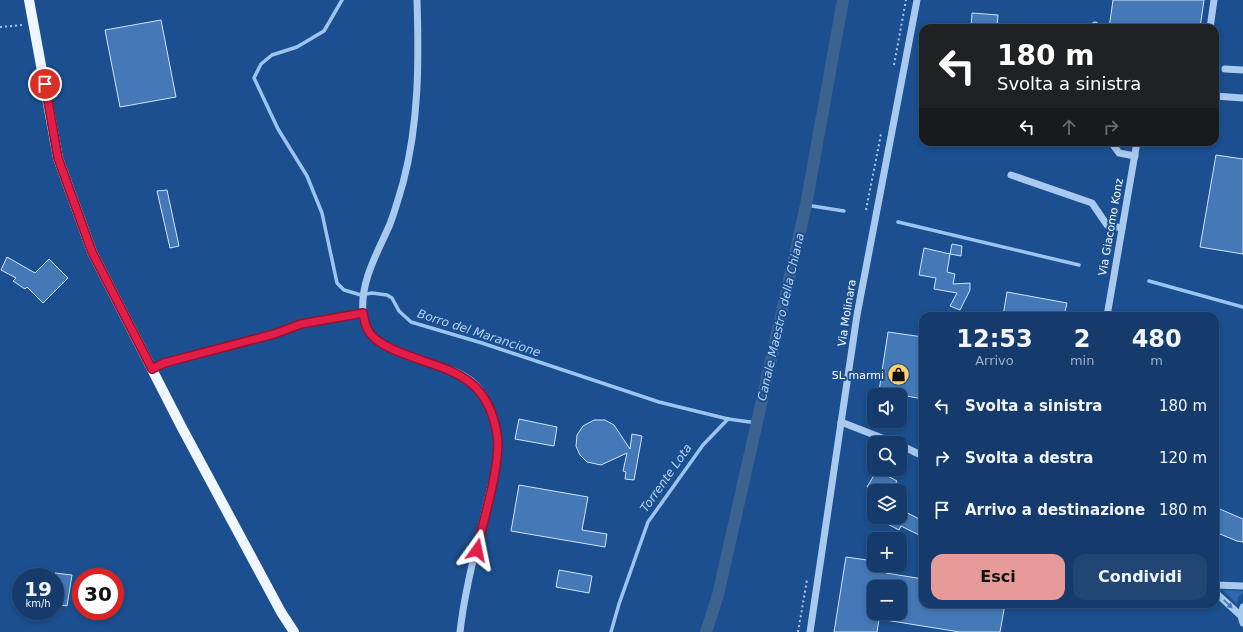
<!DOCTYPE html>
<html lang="it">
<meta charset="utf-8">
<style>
body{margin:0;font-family:"DejaVu Sans",sans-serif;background:#214673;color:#f1f3f6;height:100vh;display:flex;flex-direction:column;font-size:15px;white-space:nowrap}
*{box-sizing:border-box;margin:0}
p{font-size:13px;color:#9dadc1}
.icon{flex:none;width:22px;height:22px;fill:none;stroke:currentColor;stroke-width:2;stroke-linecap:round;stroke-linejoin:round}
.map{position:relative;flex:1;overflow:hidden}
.drawer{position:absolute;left:919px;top:312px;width:300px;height:296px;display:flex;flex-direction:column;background:#143b6b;border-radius:12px;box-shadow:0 2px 6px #0003,0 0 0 1px #33557e}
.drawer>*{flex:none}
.top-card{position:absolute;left:919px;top:24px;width:300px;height:122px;border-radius:12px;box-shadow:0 2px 6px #0003,0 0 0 1px #33557e;background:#202124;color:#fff;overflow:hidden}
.controls{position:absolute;left:867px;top:388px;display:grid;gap:8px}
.controls a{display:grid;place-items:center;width:40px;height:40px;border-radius:8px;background:#143b6b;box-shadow:0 2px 6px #0003,0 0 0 1px #33557e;font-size:20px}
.speed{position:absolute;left:12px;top:568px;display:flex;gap:8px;font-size:20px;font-weight:700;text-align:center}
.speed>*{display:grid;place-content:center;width:52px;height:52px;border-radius:50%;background:#143b6b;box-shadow:0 2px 6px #0003,0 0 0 1px #33557e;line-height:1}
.speed small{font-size:10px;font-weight:400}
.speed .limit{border:6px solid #d22;background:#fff;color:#111}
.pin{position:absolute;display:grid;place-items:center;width:34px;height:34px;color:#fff;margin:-17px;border:2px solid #fff;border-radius:50%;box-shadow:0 1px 4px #0007}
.me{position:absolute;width:44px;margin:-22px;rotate:12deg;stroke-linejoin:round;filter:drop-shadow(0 0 3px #0008)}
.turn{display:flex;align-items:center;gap:14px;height:84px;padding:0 12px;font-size:18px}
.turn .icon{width:52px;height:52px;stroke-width:2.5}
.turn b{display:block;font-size:28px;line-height:34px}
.lanes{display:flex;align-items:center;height:38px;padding:0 12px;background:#0003;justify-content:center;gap:20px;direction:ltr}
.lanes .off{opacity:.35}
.eta{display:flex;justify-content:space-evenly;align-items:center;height:68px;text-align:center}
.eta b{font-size:24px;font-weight:700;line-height:28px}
.primary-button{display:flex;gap:8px;margin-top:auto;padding:8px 12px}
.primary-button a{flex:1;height:46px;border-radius:12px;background:#e69b98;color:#111;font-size:16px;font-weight:700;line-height:46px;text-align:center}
.primary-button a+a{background:#214673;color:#f1f3f6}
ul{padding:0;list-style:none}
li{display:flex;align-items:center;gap:12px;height:52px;padding:0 12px}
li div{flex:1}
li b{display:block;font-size:15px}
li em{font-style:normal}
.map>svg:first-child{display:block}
.green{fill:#2e69ad}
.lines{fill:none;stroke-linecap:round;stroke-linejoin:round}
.stream{stroke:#9cc4f0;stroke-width:3.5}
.canal{stroke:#3c6290;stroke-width:12}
.building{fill:#4478b7;stroke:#cfe3fa;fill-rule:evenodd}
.path{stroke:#a9c9ee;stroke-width:2;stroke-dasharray:2 3;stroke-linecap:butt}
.minor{stroke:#a9c9ee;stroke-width:7}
.major{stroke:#f0f6ff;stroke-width:10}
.oneway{fill:#4674ac}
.route-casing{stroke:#92132f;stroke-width:10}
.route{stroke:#e11d48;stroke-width:7}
.labels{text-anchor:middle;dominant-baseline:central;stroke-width:4;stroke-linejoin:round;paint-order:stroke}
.street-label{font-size:11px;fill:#fff;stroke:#1b4f8f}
.poi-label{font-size:11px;fill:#fff;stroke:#1b4f8f;text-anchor:end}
.water-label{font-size:12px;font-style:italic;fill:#b5d3f5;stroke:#1b4f8f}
</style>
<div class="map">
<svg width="1243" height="632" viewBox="0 0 1243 632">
<rect width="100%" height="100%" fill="#1b4f8f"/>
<path class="green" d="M1223,590L1243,591V593L1238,597L1237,604Z"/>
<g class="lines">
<g class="stream">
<path d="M342,0L324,31L297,47L272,55L261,64L254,78L278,129L307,176L322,213L337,283L344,290L361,295L372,293L387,295L392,298L399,311L411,322L482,343L659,402L728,419"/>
<path d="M806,205L844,211"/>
<path d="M898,222L1079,265"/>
<path d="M1149,281L1243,307"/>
<path d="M611,632L619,604L648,522L703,445L728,419L757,423"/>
</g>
<path class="canal" d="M706,632L718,595L806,205L843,0"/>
</g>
<g class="building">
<path d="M1113,0H1204L1200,28H1109Z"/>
<path d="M972,13L998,15L997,28H971Z"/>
<path d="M161,20L176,97L120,107L105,30Z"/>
<path d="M1216,155L1243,159V254L1200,247Z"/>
<path d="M167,190L179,246L170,248L157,191Z"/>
<path d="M952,244L962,246L961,256L950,254L947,272L955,274L953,284L970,283V290L960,310L950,306L957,293L934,289L936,278L919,275L924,248L950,254Z"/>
<path d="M7,257L35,273L49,259L68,278L43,303L27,287L25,289L13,281L16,278L1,270Z"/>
<path d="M1007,292L1067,303L1064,316H1003Z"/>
<path d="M888,332L923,337V399L879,391Z"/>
<path d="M519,419L557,427L554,446L515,439Z"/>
<path d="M594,420H605L614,425L630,449L632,434L642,436L634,480L625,479L626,472L623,471L627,453L601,465L587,462L580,455L576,446L577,435L583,426Z"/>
<path d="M877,470L897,481L891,491H874L867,487Z"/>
<path d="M519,485L588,497L582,530L607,534L605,547L511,531Z"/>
<path d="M1215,507L1243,519V542L1237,541L1215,532Z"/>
<path d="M900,509L923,521V537L901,526L899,530L874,517H900Z"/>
<path d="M846,557L874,561V565H888L886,573L923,579V604H1005L1000,632H960L879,619L877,632H834ZM874,587H900V613H874Z"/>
<path d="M559,570L592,576L589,593L556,587Z"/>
<path d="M55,573L72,575L67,606L55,604Z"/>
</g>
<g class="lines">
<g class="path">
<path d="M0,27L23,25"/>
<path d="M894,65L906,0"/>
<path d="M866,210L881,134"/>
<path d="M798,632L807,580"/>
</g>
<g class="minor">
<path d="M417,0C419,61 419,123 403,183C399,196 395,211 390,224C378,252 360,281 363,313C366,365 455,354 480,390C489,402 495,420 497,434C500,455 493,477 488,498C478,542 465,587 460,632"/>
<path d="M1095,28V25"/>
<path d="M1210,28L1214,0"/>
<path d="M1225,69L1243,70"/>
<path d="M1215,80L1216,96"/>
<path d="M1215,96L1243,98"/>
<path d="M1111,142L1119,153L1135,156"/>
<path d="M1011,175L1092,203L1107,225L1122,228"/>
<path d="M1107,316L1137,142"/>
<path d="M152,369L164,363L274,334L301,324L363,313"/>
<path d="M841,422L895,443"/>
<path d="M900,445L923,456"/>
<path d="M1215,585L1243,586"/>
<path d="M1215,592L1241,616"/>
<path d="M1243,607L1241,616L1243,623"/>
<path d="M810,632L857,315L917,0"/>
</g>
<path class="major" d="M29,0L58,158L92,252L181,426L281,612L294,632"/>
</g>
<defs><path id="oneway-solid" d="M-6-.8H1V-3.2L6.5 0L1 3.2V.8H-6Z"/></defs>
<use class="oneway" href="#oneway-solid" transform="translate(1228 604) rotate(43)"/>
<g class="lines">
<defs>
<path id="route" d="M45,84L58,158L92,252L152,369L164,363L274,334L301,324L363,313C364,318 365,324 367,328C371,338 382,344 392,349C441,371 486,368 497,434C502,462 483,520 477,550"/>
</defs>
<use href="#route" class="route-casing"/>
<use href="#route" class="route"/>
</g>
<defs>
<symbol id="shop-disc" viewBox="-11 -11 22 22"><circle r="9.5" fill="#ffd166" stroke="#1b4f8f"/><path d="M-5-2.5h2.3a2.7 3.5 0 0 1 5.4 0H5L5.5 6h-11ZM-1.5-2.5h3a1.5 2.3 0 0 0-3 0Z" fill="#111"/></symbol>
</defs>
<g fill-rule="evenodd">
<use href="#shop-disc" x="886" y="362" width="25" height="25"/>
</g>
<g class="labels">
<g class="street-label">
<text transform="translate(1111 227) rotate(-80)">Via Giacomo Konz</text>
<text transform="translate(847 313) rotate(-81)">Via Molinara</text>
</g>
<g class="poi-label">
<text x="884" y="375">SL marmi</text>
</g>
<g class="water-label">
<text transform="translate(781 317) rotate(-77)">Canale Maestro della Chiana</text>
<text transform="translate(479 333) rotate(18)">Borro del Marancione</text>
<text transform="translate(666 478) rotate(-55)">Torrente Lota</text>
</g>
</g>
</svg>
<div class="controls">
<a><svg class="icon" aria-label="sound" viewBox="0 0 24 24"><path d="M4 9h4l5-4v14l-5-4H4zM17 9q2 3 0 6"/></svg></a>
<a><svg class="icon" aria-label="search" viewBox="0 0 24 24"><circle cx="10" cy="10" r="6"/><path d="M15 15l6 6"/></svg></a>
<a><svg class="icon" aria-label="layers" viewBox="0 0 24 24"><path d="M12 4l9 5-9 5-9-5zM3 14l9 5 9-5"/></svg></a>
<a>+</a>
<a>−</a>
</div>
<div class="speed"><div>19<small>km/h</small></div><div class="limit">30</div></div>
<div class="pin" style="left:45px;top:84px;background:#d93025"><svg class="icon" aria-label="arrive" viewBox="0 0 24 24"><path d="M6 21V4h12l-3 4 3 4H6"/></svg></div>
<svg class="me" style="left:477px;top:550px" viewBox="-20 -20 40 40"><path d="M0-17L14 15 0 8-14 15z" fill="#e11d48" stroke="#fff" stroke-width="4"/></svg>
<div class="top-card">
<div class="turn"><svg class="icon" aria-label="left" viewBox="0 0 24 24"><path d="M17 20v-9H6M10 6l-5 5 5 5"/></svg><div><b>180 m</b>Svolta a sinistra</div></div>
<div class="lanes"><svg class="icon" aria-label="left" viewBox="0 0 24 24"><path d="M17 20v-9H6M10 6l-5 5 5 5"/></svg><svg class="icon off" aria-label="ahead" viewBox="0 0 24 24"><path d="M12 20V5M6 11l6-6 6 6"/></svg><svg class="icon off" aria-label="right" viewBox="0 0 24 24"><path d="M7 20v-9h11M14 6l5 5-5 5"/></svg></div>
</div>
<section class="drawer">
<div class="eta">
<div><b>12:53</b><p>Arrivo</p></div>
<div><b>2</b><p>min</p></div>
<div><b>480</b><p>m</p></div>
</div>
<ul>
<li><svg class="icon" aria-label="left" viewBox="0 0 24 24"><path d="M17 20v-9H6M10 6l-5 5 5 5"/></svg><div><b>Svolta a sinistra</b></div><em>180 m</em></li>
<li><svg class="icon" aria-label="right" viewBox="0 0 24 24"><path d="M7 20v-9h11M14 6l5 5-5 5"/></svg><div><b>Svolta a destra</b></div><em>120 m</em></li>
<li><svg class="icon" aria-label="arrive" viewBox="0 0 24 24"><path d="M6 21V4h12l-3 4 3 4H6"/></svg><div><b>Arrivo a destinazione</b></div><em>180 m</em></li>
</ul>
<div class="primary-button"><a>Esci</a><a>Condividi</a></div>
</section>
</div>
